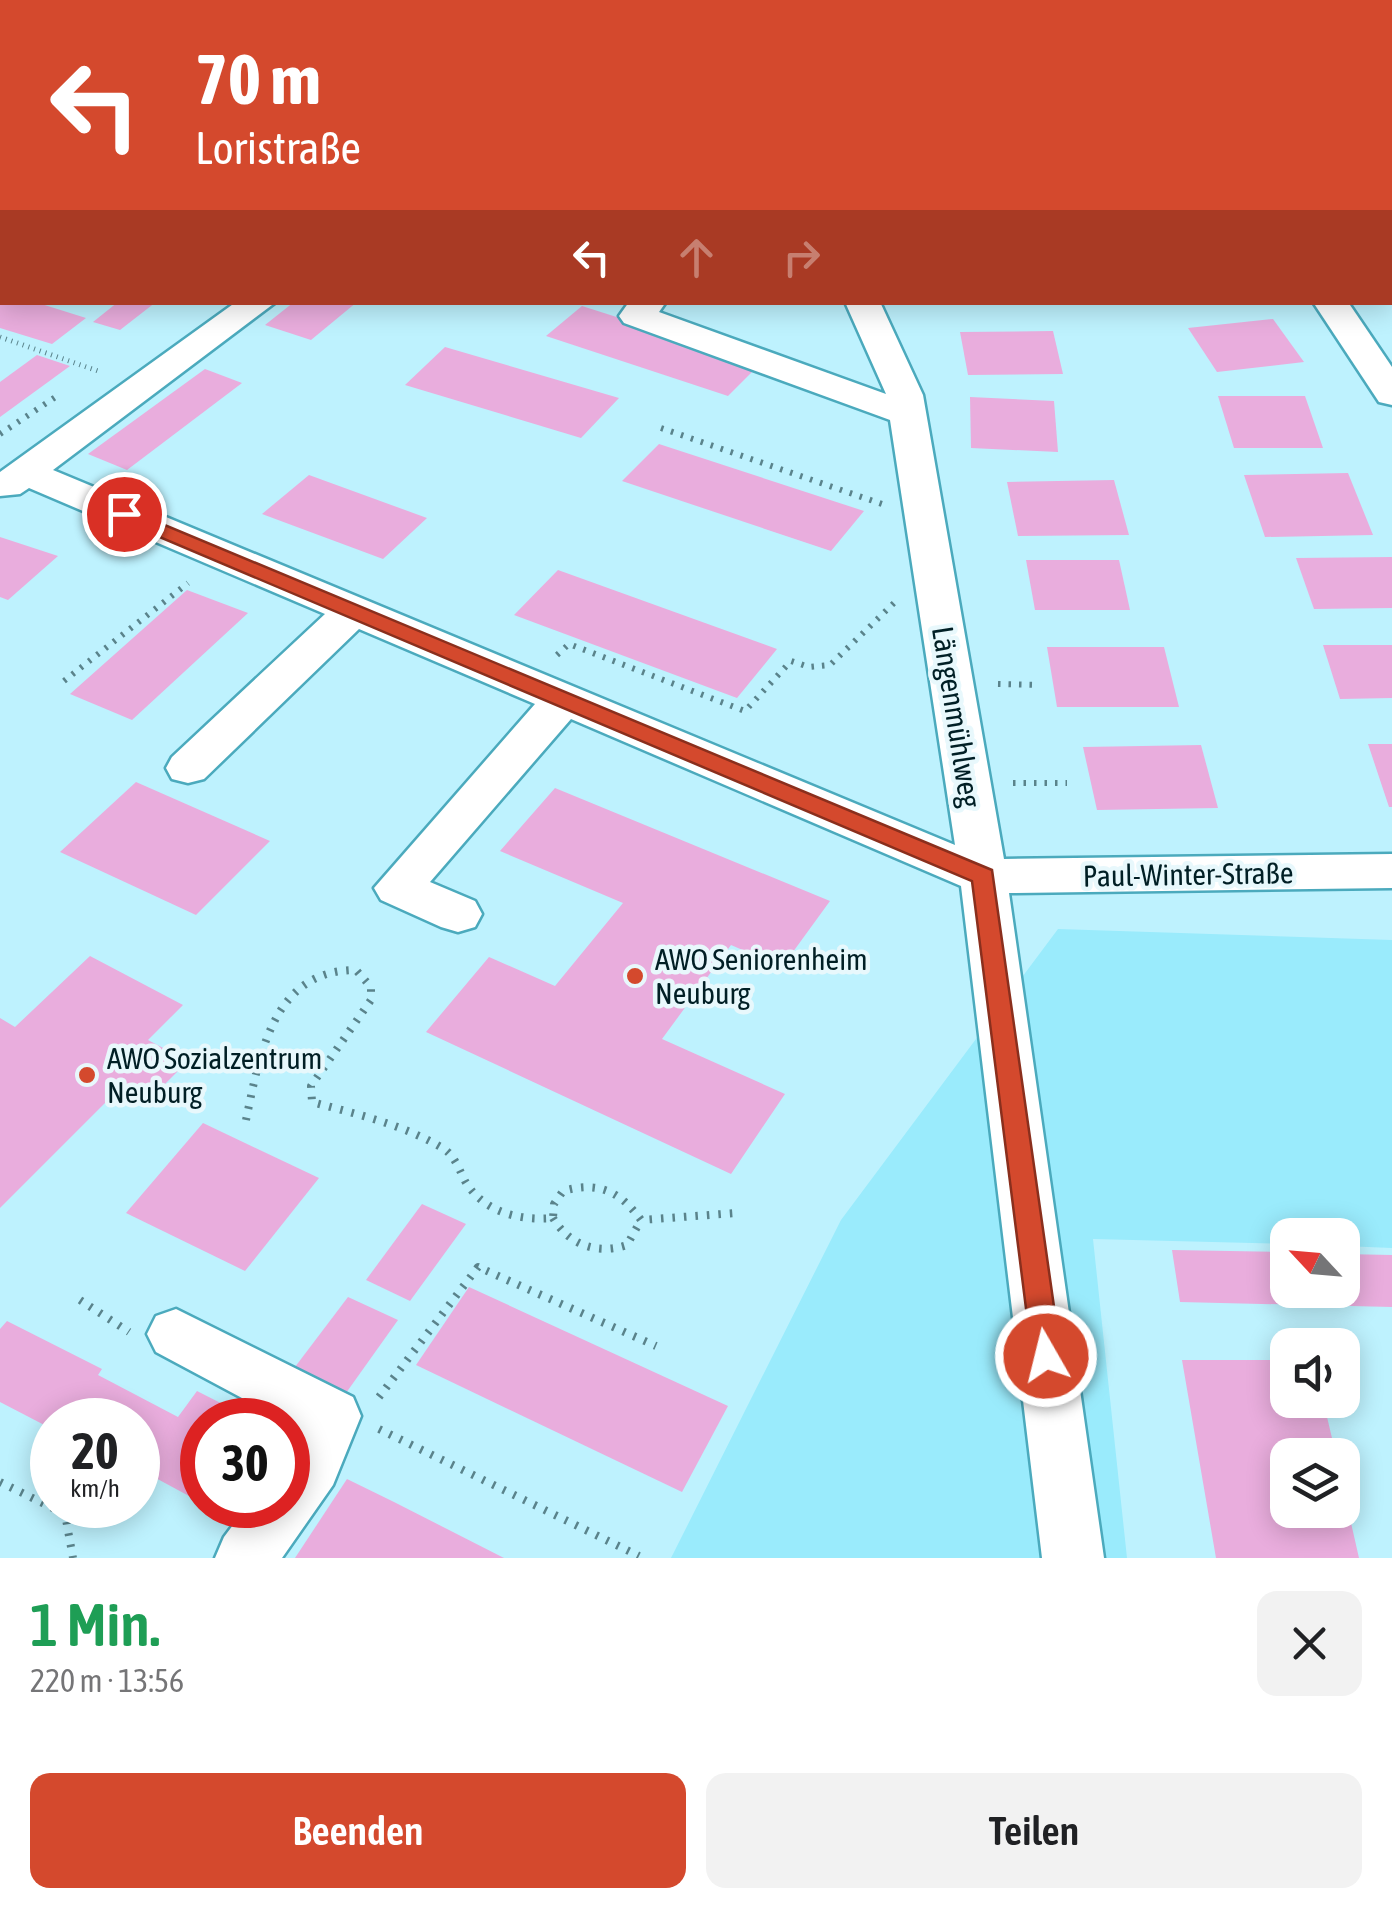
<!DOCTYPE html>
<html lang="de">
<meta charset="utf-8">
<style>
body{margin:0;font-family:"Asap Condensed",sans-serif;background:#f2f2f2;color:#202124;height:100vh;display:flex;flex-direction:column;font-size:38px;white-space:nowrap}
*{box-sizing:border-box;margin:0}
p{font-size:32px;color:#757577}
.icon{flex:none;width:55px;height:55px;fill:none;stroke:currentColor;stroke-width:2;stroke-linecap:round;stroke-linejoin:round}
.map{position:relative;height:1558px;overflow:hidden}
.sheet{display:flex;flex-direction:column;background:#fff;flex:1}
.sheet>*{flex:none}
.guide{position:absolute;left:0px;top:0px;width:1392px;height:305px;box-shadow:0 5px 25px #0003;background:#d4492d;color:#fff;overflow:hidden}
.needle{width:65px;rotate:296deg}
.controls{position:absolute;left:1270px;top:1218px;display:grid;gap:20px}
.controls a{display:grid;place-items:center;width:90px;height:90px;border-radius:20px;background:#fff;box-shadow:0 5px 25px #0003;font-size:50px}
.speed{position:absolute;left:30px;top:1398px;display:flex;gap:20px;font-size:50px;font-weight:700;text-align:center}
.speed>*{display:grid;place-content:center;width:130px;height:130px;border-radius:50%;background:#fff;box-shadow:0 5px 25px #0003;line-height:1}
.speed small{font-size:25px;font-weight:400}
.speed .limit{border:15px solid #d22;background:#fff;color:#111}
.pin{position:absolute;display:grid;place-items:center;width:85px;height:85px;color:#fff;margin:-42px;border:5px solid #fff;border-radius:50%;box-shadow:0 2px 10px #0007}
.me{position:absolute;width:110px;margin:-55px;rotate:352deg;stroke-linejoin:round;filter:drop-shadow(0 0 8px #0008)}
.turn{display:flex;align-items:center;gap:35px;height:210px;padding:0 30px;font-size:45px}
.turn .icon{width:130px;height:130px;stroke-width:2.5}
.turn b{display:block;font-size:70px;line-height:85px}
.lanes{display:flex;align-items:center;height:95px;padding:0 30px;background:#0003;justify-content:center;gap:50px;direction:ltr}
.lanes .off{opacity:.35}
.round{display:grid;place-items:center;flex:none;width:105px;height:105px;border-radius:20px;background:#f2f2f2}
.overview{display:flex;align-items:center;justify-content:space-between;height:170px;padding:0 30px}
h1{font-size:60px;font-weight:600;line-height:75px;color:#1e9e55}
.action{display:flex;gap:20px;margin-top:auto;padding:20px 30px}
.action a{flex:1;height:115px;border-radius:20px;background:#d4492d;color:#fff;font-size:40px;font-weight:600;line-height:115px;text-align:center}
.action a+a{background:#f2f2f2;color:#202124}
.map>svg:first-child{display:block}
.built{fill:#9aebfc}
.building{fill:#e9addd}
.lines{fill:none;stroke-linecap:round;stroke-linejoin:round}
.minor-casing{stroke:#4baabd;stroke-width:5}
.major-casing{stroke:#fff;stroke-width:5}
.path-far2{stroke:#5a838b;stroke-width:5;stroke-dasharray:1 5;stroke-linecap:butt}
.path-far1{stroke:#5a838b;stroke-width:6;stroke-dasharray:2.5 8;stroke-linecap:butt}
.path{stroke:#5a838b;stroke-width:8;stroke-dasharray:2.5 9;stroke-linecap:butt}
.minor{fill:#fff;fill-rule:evenodd}
.major{fill:#c4cffc;fill-rule:evenodd}
.route{fill:#d4492d;stroke:#8a2f1d;stroke-width:2.5}
.poi-dot{fill:#d4492d;stroke:#e8f8fc;stroke-width:4}
.labels{text-anchor:middle;dominant-baseline:central;stroke-width:9;stroke-linejoin:round;paint-order:stroke}
.street-label{font-size:30px;fill:#011f25;stroke:#e8f8fc}
.poi-label{font-size:30px;fill:#011f25;stroke:#e8f8fc;text-anchor:start}
</style>
<div class="map">
<svg width="1392" height="1558" viewBox="0 0 1392 1558">
<rect width="100%" height="100%" fill="#bef2fe"/>
<path class="built" d="M1058,929L1392,940V1248L1343,1246L1342,1235H1288L1287,1244L1093,1239L1127,1558H671L841,1220Z"/>
<g class="building">
<path d="M0,302H35L86,318L52,344L0,328Z"/>
<path d="M118,302H156L120,330L93,322Z"/>
<path d="M294,302H357L311,340L265,325Z"/>
<path d="M582,306L761,363L728,396L546,336Z"/>
<path d="M1273,319L1304,362L1217,372L1188,328Z"/>
<path d="M1053,331L1063,374L968,375L960,332Z"/>
<path d="M445,347L619,398L581,438L405,385Z"/>
<path d="M37,355L70,366L0,417V382Z"/>
<path d="M205,369L242,383L127,470L88,454Z"/>
<path d="M1218,396H1305L1323,448H1234Z"/>
<path d="M970,397L1054,401L1058,452L971,448Z"/>
<path d="M659,444L864,511L831,551L622,481Z"/>
<path d="M1348,473L1373,535L1265,537L1244,475Z"/>
<path d="M309,475L427,518L383,559L262,514Z"/>
<path d="M1114,480L1129,535L1018,536L1007,482Z"/>
<path d="M0,537L58,556L8,600L0,597Z"/>
<path d="M1392,557V608L1314,609L1296,558Z"/>
<path d="M1026,560H1119L1130,610H1035Z"/>
<path d="M558,570L777,649L737,698L514,615Z"/>
<path d="M187,590L248,613L132,720L70,694Z"/>
<path d="M1323,645H1392V698L1340,699Z"/>
<path d="M1047,647H1164L1179,707H1057Z"/>
<path d="M1368,744H1392V807H1389Z"/>
<path d="M1201,745L1218,808L1097,810L1083,747Z"/>
<path d="M136,782L270,841L196,915L60,852Z"/>
<path d="M555,788L830,901L782,967L731,945L662,1039L785,1094L731,1174L426,1032L489,957L555,986L623,903L500,851Z"/>
<path d="M90,956L183,1005L148,1040L188,1061L145,1104L119,1089L0,1208V1018L15,1027Z"/>
<path d="M203,1123L319,1178L245,1271L126,1213Z"/>
<path d="M422,1204L466,1224L410,1301L366,1280Z"/>
<path d="M1172,1250L1288,1252V1290H1342V1254L1392,1255V1307L1180,1302Z"/>
<path d="M469,1287L728,1406L682,1492L416,1365Z"/>
<path d="M348,1297L398,1320L346,1393L295,1367Z"/>
<path d="M7,1321L102,1369L98,1375L178,1417L197,1391L254,1420H202V1503L139,1469L145,1460L138,1456V1420L64,1418L52,1420V1429L0,1402V1329Z"/>
<path d="M1182,1360H1288V1400H1323L1336,1455H1288V1510H1342L1344,1492L1359,1558H1216Z"/>
<path d="M347,1479L394,1502L504,1558H295Z"/>
</g>
<g class="lines">
<defs>
<g id="minor">
<path d="M454,0H487L488,2H456Z"/>
<path d="M580,0H610L611,2H582Z"/>
<path d="M994,0H1025L1026,2H996Z"/>
<path d="M236,302H276L53,470L955,845L890,420L624,323L619,316L629,302H666L659,312L886,394L845,302H880L923,395L1004,859L1392,854V888L1009,893L1104,1558H1042L961,886L571,719L430,882L475,901L482,914L475,927L458,932L441,927L381,900L374,888L535,704L359,629L204,779L188,783L172,779L166,768L172,757L325,614L29,488L20,494L0,496V472Z"/>
<path d="M1313,302H1348L1392,367V405L1379,402Z"/>
<path d="M176,1309L353,1397L361,1416L333,1485L282,1558H215L224,1537L248,1505H288V1450L298,1428L156,1352L147,1334L156,1316Z"/>
</g>
<path id="major" d="M2,185V210L0,211V186Z"/>
</defs>
<use href="#minor" class="minor-casing"/>
<use href="#major" class="major-casing"/>
<path class="path-far2" d="M0,337L98,371"/>
<g class="path-far1">
<path d="M661,428L882,504"/>
<path d="M0,434L60,394"/>
<path d="M557,655L569,644L745,711L791,661L809,667L830,665L895,602"/>
<path d="M64,681L188,583"/>
<path d="M998,684L1037,685"/>
<path d="M1013,783H1067"/>
</g>
<g class="path">
<path d="M246,1120C260,1053 273,970 356,970L371,987V1000L311,1086L312,1102C356,1114 405,1125 444,1149C454,1155 460,1171 465,1181C483,1212 519,1221 553,1218L554,1204L563,1191C598,1181 620,1191 641,1220L736,1213"/>
<path d="M553,1218C569,1245 597,1255 627,1245L641,1220"/>
<path d="M80,1300L129,1332"/>
<path d="M379,1397L478,1267L656,1346"/>
<path d="M379,1429L639,1556"/>
<path d="M0,1482L65,1514L73,1558"/>
</g>
<use href="#minor" class="minor"/>
<use href="#major" class="major"/>
</g>
<path class="route" d="M124,508L992,870L1061,1356L1057,1365L1046,1369L1036,1365L1032,1356L972,881L117,519L114,514Z"/>
<g class="poi-dot">
<circle cx="635" cy="976" r="10"/>
<circle cx="87" cy="1075" r="10"/>
</g>
<g class="labels">
<g class="street-label">
<text transform="translate(957 717) rotate(81)">Längenmühlweg</text>
<text transform="translate(1188 874) rotate(-1)">Paul-Winter-Straße</text>
</g>
<g class="poi-label">
<text x="655" y="959">AWO Seniorenheim<tspan x="655" dy="34">Neuburg</tspan></text>
<text x="107" y="1058">AWO Sozialzentrum<tspan x="107" dy="34">Neuburg</tspan></text>
</g>
</g>
</svg>
<div class="controls">
<a><svg class="needle" viewBox="-14 -14 28 28"><path d="M0-13l5 13h-10z" fill="#e53935"/><path d="M0 13l5-13h-10z" fill="#757577"/></svg></a>
<a><svg class="icon" aria-label="sound" viewBox="0 0 24 24"><path d="M4 9h4l5-4v14l-5-4H4zM17 9q2 3 0 6"/></svg></a>
<a><svg class="icon" aria-label="layers" viewBox="0 0 24 24"><path d="M12 4l9 5-9 5-9-5zM3 14l9 5 9-5"/></svg></a>
</div>
<div class="speed"><div>20<small>km/h</small></div><div class="limit">30</div></div>
<div class="pin" style="left:124px;top:514px;background:#d93025"><svg class="icon" aria-label="arrive" viewBox="0 0 24 24"><path d="M6 21V4h12l-3 4 3 4H6"/></svg></div>
<svg class="me" style="left:1046px;top:1356px" viewBox="-20 -20 40 40"><circle r="17" fill="#d4492d" stroke="#fff" stroke-width="3"/><path d="M0-11L8 9 0 5-8 9z" fill="#fff"/></svg>
<div class="guide">
<div class="turn"><svg class="icon" aria-label="left" viewBox="0 0 24 24"><path d="M17 20v-9H6M10 6l-5 5 5 5"/></svg><div><b>70 m</b>Loristraße</div></div>
<div class="lanes"><svg class="icon" aria-label="left" viewBox="0 0 24 24"><path d="M17 20v-9H6M10 6l-5 5 5 5"/></svg><svg class="icon off" aria-label="ahead" viewBox="0 0 24 24"><path d="M12 20V5M6 11l6-6 6 6"/></svg><svg class="icon off" aria-label="right" viewBox="0 0 24 24"><path d="M7 20v-9h11M14 6l5 5-5 5"/></svg></div>
</div>
</div>
<section class="sheet">
<div class="overview"><div><h1>1 Min.</h1><p>220 m · 13:56</p></div><a class="round"><svg class="icon" aria-label="close" viewBox="0 0 24 24"><path d="M6 6l12 12M18 6L6 18"/></svg></a></div>
<div class="action"><a>Beenden</a><a>Teilen</a></div>
</section>
